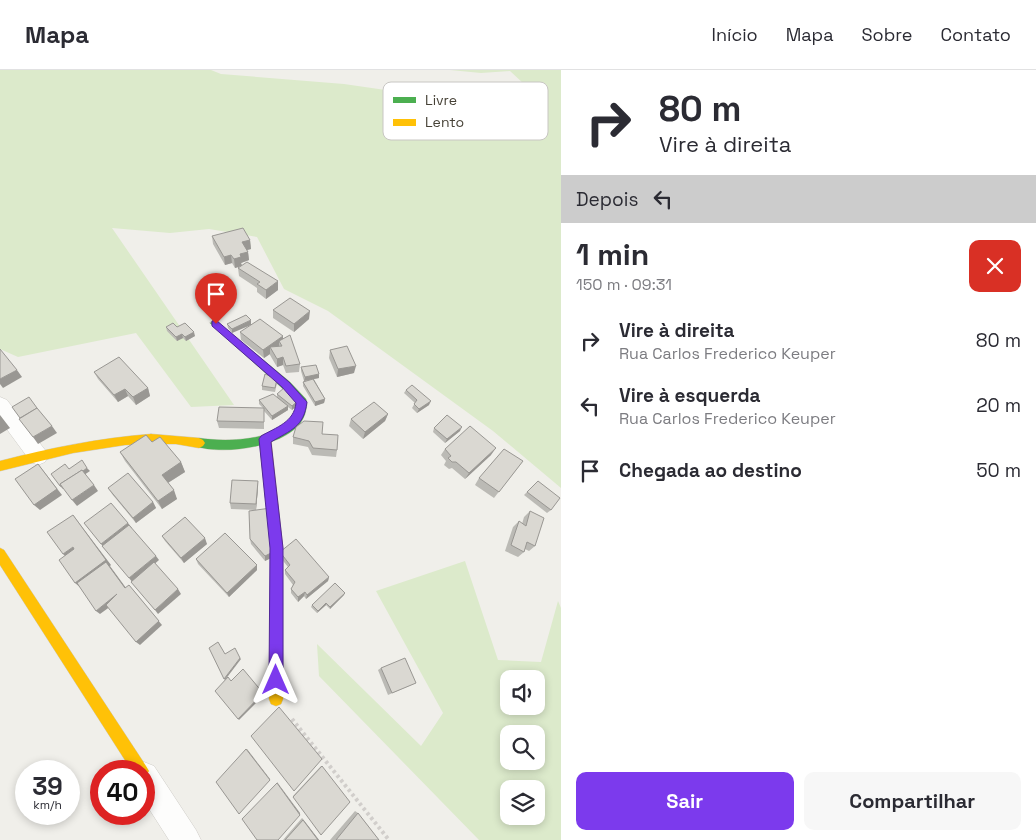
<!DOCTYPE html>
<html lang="pt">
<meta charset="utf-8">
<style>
body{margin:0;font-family:"Space Grotesk",sans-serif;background:#f7f7f7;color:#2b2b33;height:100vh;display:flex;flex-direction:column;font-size:19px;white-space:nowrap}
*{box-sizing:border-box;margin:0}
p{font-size:16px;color:#7c7c81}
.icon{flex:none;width:28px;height:28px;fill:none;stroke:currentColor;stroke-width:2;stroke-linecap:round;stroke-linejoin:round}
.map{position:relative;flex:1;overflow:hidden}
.sheet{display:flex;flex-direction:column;background:#fff;width:475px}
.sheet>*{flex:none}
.top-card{background:#fff;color:#2b2b33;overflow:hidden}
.fabs{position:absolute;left:500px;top:600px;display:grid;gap:10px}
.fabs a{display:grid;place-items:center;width:45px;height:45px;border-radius:10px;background:#fff;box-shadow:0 2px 8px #0003;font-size:25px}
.speed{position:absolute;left:15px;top:690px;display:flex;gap:10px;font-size:25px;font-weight:700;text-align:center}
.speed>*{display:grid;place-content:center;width:65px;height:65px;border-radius:50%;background:#fff;box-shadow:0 2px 8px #0003;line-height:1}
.speed small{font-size:12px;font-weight:400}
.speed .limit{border:8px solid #d22;background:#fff;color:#111}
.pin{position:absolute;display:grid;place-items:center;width:42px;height:42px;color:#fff;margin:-51px -21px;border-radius:50% 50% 50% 0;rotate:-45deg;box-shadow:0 0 5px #0007}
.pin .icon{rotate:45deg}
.me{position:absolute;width:55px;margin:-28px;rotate:0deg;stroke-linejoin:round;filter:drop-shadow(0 0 4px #0008)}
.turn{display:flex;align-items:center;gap:18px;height:105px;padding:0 15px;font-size:22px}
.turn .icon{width:65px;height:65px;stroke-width:2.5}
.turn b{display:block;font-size:35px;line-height:42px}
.then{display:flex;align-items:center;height:48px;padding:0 15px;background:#0003;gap:10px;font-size:19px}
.round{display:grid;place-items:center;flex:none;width:52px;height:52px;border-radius:10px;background:#f7f7f7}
.summary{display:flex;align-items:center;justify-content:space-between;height:85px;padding:0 15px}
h1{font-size:30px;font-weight:700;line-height:38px}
.action{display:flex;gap:10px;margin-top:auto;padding:10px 15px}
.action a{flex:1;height:58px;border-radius:10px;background:#7c3aed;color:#fff;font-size:20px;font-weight:700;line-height:58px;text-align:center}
.action a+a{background:#f7f7f7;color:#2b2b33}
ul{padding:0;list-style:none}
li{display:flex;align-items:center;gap:15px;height:65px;padding:0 15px}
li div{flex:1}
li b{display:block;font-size:19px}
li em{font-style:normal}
header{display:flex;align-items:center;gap:30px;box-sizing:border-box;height:70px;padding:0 25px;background:#fff;border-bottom:1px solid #e1e1e2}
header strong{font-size:24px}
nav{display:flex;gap:28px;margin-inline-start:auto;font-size:18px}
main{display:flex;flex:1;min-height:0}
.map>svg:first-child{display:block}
.green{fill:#dceacb;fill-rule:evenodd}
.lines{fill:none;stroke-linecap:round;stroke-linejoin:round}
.street-casing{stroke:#ceccc7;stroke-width:1}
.fast-casing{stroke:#cfccc1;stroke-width:1}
.slow-casing{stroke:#cfccc1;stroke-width:1}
.path{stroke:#d1cecb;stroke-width:4;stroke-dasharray:3 3;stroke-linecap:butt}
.street{fill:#fdfdfc;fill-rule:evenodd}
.fast{fill:#4caf50;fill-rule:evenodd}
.slow{fill:#ffc107;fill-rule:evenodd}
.wall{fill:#bbbab5}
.shaded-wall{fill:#999793}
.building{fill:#dad8d2;stroke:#999793}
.route{fill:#7c3aed;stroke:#51269a}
.key{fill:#fff;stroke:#c8c6c3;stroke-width:1}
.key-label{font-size:14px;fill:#464136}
</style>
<header>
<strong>Mapa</strong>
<nav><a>Início</a><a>Mapa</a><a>Sobre</a><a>Contato</a></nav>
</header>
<main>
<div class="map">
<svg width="561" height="770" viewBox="0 0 561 770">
<rect width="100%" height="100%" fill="#f0efea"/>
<g class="green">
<path d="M0,0H211L221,4L344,14L420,25L448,20L505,30L524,14L510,1L481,3L450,0H561V418L493,361L328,241L284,219L257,167L209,159L170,163L112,158L234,335L191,337L136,263L18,287L0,279Z"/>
<path d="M465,491L498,590L541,592L558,531L561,538V770H479L319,606L317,574L421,676L443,643L376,521ZM509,609H536V636H509ZM509,664H536V691H509ZM509,719H536V746H509Z"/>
</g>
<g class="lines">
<defs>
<g id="street">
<path d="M0,327L7,330L45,380L48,386L45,392L38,395L31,392L0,350Z"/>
<path d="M144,692L154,696L196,760L201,770H169L144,731V701H132L134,696Z"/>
</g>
<path id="fast" d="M215,250L290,312L306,329C308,334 306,339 305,344C295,377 222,386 195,376L193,373L195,370L199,368C225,372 279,372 294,344C295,341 296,337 296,333L282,318L212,255L210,253Z"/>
<g id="slow">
<path d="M151,364L199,368L203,370L205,373L203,376L199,378L176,374H151L125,375L73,383L0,401V391C50,378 100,368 151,364Z"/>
<path d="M265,364L269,366L271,369L283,478V629L281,634L276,636L271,634L269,629L271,478L259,369L261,366Z"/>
<path d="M0,478L4,480L146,696L149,701L146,706L144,708V701H132L0,495Z"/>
</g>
</defs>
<use href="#street" class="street-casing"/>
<use href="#fast" class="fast-casing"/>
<use href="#slow" class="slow-casing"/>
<path class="path" d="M292,649L389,770"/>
<use href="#street" class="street"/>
<use href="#fast" class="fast"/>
<use href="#slow" class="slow"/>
</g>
<g class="wall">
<path d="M212,166L250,170L251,179L247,180L248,182L249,190L241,193L242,195L278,220L266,229L257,222V218L239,206L238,198L241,196L235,198L232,193L225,195L213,174Z"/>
<path d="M273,240L309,249L294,262L273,248Z"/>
<path d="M246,245L232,263L228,258L227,254Z"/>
<path d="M166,257H177L195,266L186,271L183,268L177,271L167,261Z"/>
<path d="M240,262L283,266V269L300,294L299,302L286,303L283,295L277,297L270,285V284L264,288L241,270Z"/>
<path d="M330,280L354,303L337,307L329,288Z"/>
<path d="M301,297L319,308L314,309L325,329L324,333L315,336L303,316V312L309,310L304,311L301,301Z"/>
<path d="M94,302L148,318L150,326L136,335L128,326L118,332L98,309Z"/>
<path d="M277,309V313L275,322L262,320V316Z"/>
<path d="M406,320L429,335L417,343L412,338L415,333L404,323Z"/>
<path d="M277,324L300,329V333L292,340L288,337V340L272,350L264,341V359L219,358L217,351L263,338L259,334V330L277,327Z"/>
<path d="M388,344L385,351L363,369L349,356L351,349Z"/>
<path d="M434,358L460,361L445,373L433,362Z"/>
<path d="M322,364L337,380L336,387L312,385L308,377L293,374V367Z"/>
<path d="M152,372L181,392L185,402L168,413L177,429L162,439L125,391L120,382Z"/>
<path d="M445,379L491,385L465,409L452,398L449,399L444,395L446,391L441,385Z"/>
<path d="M523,391L494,428L475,415L479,408Z"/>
<path d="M258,411V418L256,440L231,439L230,433Z"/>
<path d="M538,411L551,440L547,443L524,425Z"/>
<path d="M108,418L153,432L156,438L136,453L112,424Z"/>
<path d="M530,441L535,476L529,481L525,479L524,482L518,487L505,481L513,457L519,451L522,454L524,447Z"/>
<path d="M162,466L207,474L184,493L165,471Z"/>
<path d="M250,469L273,487L265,491L251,474Z"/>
<path d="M280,482L329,507L328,511L306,529L304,526L298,532L291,523V519L293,515L285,504V500L288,497L280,487Z"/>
<path d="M196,489L257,495V500L229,527L198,494Z"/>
<path d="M344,525L330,539L326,535L317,543L311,537L312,535Z"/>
<path d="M381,598L416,613L388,625L378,600Z"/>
<path d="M321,696H322L293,727V726Z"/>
<path d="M355,741L358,743L379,770H330Z"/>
<path d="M302,748L319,770H283Z"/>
</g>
<g class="shaded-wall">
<path d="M250,170L251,179L243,181L242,172Z"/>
<path d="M248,182L249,190L241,193L242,196L235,198L234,189L240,184Z"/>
<path d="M231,185L232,193L225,195L224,187Z"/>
<path d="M278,211V220L266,229V220Z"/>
<path d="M310,241L309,249L294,262V254Z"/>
<path d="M251,250V255L232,263V259Z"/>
<path d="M194,262L195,266L186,271L185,267Z"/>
<path d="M182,264L183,268L177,271L176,267Z"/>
<path d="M283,266V274L279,271V277H270V284L264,288L263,280Z"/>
<path d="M283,287V295L277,297V289Z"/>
<path d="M356,296L354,303L337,307L338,299Z"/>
<path d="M17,300L22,307L3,318L0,314V309Z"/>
<path d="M319,304V308L304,311L305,307Z"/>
<path d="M148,318L150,326L136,335L133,327Z"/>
<path d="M125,319L128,326L118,332L114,325Z"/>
<path d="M300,329V333L292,340V336Z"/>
<path d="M325,329L324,333L315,336V332Z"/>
<path d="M431,331L429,335L417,343L419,339Z"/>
<path d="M288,336V340L272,350V346Z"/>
<path d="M388,344L385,351L363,369L365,362Z"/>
<path d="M0,345L10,358L0,364Z"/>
<path d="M52,356L57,363L38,374L33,367Z"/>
<path d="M462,357L460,361L445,373L447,369Z"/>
<path d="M496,378L491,385L465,409L469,403Z"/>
<path d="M181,392L185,402L166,414L162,405Z"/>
<path d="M38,394L62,425L40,440L34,435Z"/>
<path d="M87,398L90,401L63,419L60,416Z"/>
<path d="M258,411V418L256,440V434Z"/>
<path d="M94,415L98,421L77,436L72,430Z"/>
<path d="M174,420L177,429L162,439L158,431Z"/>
<path d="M153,432L156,438L136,453L133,448Z"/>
<path d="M73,445L111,495L110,496L129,522L81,518L75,513Z"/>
<path d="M128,453L132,458L105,479L101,474Z"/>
<path d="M205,468L207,474L184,493L181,488Z"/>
<path d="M73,477L78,482L68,489L63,484Z"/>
<path d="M273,482V487L265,491V486Z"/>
<path d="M156,486L159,490L133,513L129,508Z"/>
<path d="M257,495V500L229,527L227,523Z"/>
<path d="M329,507L328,511L306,529L307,525Z"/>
<path d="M178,519L181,524L158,544L155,540Z"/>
<path d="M133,520L162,555L140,575L136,572Z"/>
<path d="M305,522L304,526L298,532V527Z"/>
<path d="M345,523L344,525L330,539V537Z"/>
<path d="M117,524L122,528L100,544L96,541Z"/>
<path d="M326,533V535L317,543L318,541Z"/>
<path d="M240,588L241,589L225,610L224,609Z"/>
<path d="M263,623L264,625L239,650L238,649Z"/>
<path d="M246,679H247L270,709V710Z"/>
<path d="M277,712L300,743V745L277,713Z"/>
<path d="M302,748L319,770H318L303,750Z"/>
</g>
<g class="building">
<path d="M243,158L250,170L242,172L248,182L240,184L241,187L234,189L231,185L224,187L212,166Z"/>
<path d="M247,192L278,211L266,220L257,214L260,212L238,198Z"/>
<path d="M290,228L310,241L294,254L273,240Z"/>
<path d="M246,245L251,250L232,259L227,254Z"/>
<path d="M260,249L283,266L263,280L240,262Z"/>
<path d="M173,253L177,257L185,253L194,262L185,267L182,264L176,267L166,257Z"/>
<path d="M290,265L300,294L286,296L283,287L277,289L270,277L282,276L279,271Z"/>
<path d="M347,276L356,296L338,299L330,280Z"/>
<path d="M0,279L17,300L0,309Z"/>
<path d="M119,287L148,318L133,327L125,319L114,325L94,302Z"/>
<path d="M316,295L319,304L305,307L301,297Z"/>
<path d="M265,304L277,309L275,318L262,316Z"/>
<path d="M313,309L325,329L315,332L303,312Z"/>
<path d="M412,315L431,331L419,339L414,334L417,330L406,320Z"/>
<path d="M285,317L300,329L292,336L277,324Z"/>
<path d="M273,324L288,336L272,346L259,330Z"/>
<path d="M29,327L37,338L20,348L12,337Z"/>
<path d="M374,332L388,344L365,362L351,349Z"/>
<path d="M219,337L264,338V352L217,351Z"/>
<path d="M37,338L52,356L33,367L19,349Z"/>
<path d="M447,345L462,357L447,369L434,358Z"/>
<path d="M304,351L323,352L322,364L338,365L337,380L313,378L309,371L293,367L296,357Z"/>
<path d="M470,356L496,378L469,403L456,392H452L448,388L451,386L445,379Z"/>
<path d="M146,365L152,372L160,367L181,392L162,405L174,420L158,431L120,382Z"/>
<path d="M504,379L523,391L499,422L479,408Z"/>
<path d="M82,390L87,398L83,401L82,400L60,414L61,416H60L51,404L65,394L69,399Z"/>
<path d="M38,394L57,419L34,435L15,409Z"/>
<path d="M82,400L94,415L72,430L60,414Z"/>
<path d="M128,403L153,432L133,448L108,418Z"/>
<path d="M232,410L258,411L256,434L230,433Z"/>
<path d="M538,411L560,428L551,440L527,422Z"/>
<path d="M111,433L128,453L101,474L84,453Z"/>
<path d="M271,438L273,482L265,486L250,469L249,441Z"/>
<path d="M530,441L544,448L535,476L527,472L524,482L511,475L519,451L526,456Z"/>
<path d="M73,445L106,490L75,513L59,490L74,479L73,477L63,484L47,462Z"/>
<path d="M185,447L205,468L181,488L162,466Z"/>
<path d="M129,455L156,486L129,508L102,476Z"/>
<path d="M225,463L257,495L227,523L196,489Z"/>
<path d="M296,469L329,507L307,525L305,522L298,527L291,519L295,512L285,500L290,495L280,482Z"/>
<path d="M106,492L125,518L129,515L159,551L136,572L106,535L117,524L96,541L77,513Z"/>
<path d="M154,492L178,519L155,540L131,512Z"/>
<path d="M335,513L345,523L330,537L326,533L318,541L312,535Z"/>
<path d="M218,572L225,584L235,578L240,588L224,609L209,578Z"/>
<path d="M405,588L416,613L392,623L381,598Z"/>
<path d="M243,599L263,623L238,649L215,621L228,607L231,611Z"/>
<path d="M279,637L322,689L294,721L251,666Z"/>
<path d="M246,679L270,710L239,744L216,712Z"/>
<path d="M322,696L350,732L321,765L293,727Z"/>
<path d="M277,713L300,745L278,770H257L242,749Z"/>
<path d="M358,743L379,770H336Z"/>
<path d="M303,750L318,770H285Z"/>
</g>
<path class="route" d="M216,250L289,312L307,332C304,357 291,360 271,372L283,478V610L281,615L276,618L271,615L269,610L270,478L259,369L261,366C277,357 294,352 296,333L282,317L212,256V251Z"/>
<rect x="383" y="12" width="165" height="58" rx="8" class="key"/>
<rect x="393" y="27" width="23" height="6" fill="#4caf50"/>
<rect x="393" y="49" width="23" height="7" fill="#ffc107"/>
<g class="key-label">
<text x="425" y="35">Livre</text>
<text x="425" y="57">Lento</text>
</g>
</svg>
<div class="fabs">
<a><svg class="icon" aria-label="sound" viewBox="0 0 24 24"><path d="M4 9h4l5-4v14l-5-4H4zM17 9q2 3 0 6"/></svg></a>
<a><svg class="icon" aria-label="search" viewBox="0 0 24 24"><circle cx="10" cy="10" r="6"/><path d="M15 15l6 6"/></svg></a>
<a><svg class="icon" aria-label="layers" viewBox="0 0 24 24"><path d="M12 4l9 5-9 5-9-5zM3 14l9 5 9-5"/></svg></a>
</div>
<div class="speed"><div>39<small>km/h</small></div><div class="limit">40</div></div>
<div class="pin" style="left:216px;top:254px;background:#d93025"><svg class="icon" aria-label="arrive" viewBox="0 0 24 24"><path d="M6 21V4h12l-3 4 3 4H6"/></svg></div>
<svg class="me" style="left:276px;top:610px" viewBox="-20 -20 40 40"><path d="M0-17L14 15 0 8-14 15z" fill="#7c3aed" stroke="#fff" stroke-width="4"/></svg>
</div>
<section class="sheet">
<div class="top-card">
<div class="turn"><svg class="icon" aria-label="right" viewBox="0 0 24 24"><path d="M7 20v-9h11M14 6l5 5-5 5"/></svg><div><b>80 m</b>Vire à direita</div></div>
<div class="then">Depois<svg class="icon" aria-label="left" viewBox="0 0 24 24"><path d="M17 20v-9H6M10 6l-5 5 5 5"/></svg></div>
</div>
<div class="summary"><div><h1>1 min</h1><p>150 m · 09:31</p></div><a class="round" style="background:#d93025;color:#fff"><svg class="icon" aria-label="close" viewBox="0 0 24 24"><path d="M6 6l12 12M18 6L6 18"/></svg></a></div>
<ul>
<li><svg class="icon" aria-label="right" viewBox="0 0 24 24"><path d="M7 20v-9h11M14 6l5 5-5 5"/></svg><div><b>Vire à direita</b><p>Rua Carlos Frederico Keuper</p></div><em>80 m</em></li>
<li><svg class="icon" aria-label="left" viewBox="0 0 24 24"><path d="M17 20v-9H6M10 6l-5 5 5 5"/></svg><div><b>Vire à esquerda</b><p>Rua Carlos Frederico Keuper</p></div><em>20 m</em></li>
<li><svg class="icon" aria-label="arrive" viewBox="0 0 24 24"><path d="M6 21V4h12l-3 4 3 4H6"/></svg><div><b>Chegada ao destino</b></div><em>50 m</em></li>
</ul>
<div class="action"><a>Sair</a><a>Compartilhar</a></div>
</section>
</main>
